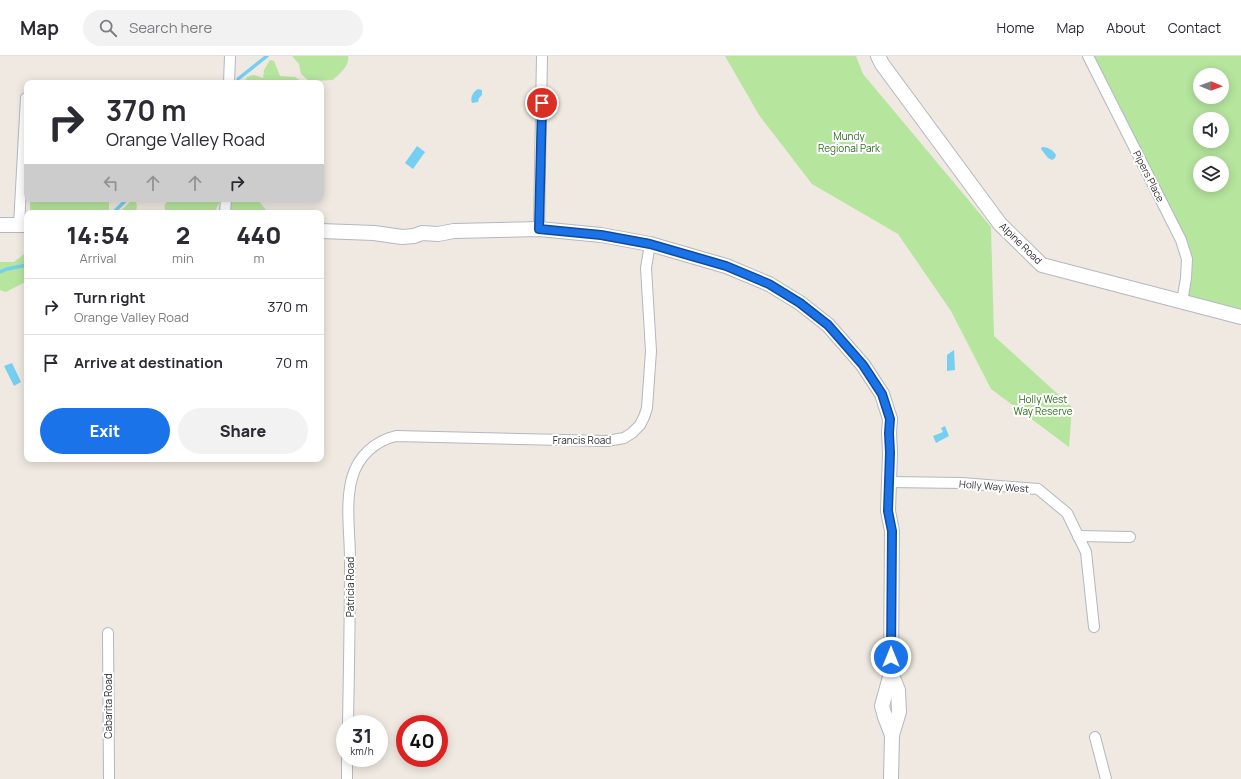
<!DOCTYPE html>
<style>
body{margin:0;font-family:Manrope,sans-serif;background:#f2f2f3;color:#2b2b33;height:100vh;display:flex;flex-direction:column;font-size:15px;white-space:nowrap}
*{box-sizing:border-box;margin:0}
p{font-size:13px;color:#7c7c81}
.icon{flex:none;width:22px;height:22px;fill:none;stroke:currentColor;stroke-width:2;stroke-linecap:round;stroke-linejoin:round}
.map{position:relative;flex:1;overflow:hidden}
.details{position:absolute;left:24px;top:154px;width:300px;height:252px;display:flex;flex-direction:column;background:#fff;border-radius:8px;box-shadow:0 2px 10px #0003}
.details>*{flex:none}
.top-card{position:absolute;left:24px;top:24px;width:300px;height:122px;border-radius:8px;box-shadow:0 2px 10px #0003;background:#fff;color:#2b2b33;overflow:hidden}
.needle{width:26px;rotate:91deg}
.fabs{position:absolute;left:1193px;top:12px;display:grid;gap:8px}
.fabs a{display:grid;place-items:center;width:36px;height:36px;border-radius:50%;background:#fff;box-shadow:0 2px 10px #0003;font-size:20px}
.speed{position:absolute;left:336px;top:659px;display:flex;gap:8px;font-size:20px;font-weight:700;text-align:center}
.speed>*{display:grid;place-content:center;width:52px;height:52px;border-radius:50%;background:#fff;box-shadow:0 2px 10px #0003;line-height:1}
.speed small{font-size:10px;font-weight:400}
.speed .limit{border:6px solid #d22;background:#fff;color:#111}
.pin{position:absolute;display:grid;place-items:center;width:34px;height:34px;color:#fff;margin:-17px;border:2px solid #fff;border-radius:50%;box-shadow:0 1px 4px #0007}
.me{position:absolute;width:44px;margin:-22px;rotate:0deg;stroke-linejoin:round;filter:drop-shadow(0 0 3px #0008)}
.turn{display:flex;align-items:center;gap:14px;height:84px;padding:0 16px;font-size:18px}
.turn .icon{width:52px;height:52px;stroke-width:2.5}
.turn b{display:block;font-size:28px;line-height:34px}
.lanes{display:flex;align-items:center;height:38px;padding:0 16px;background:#0003;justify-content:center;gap:20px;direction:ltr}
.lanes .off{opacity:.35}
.eta{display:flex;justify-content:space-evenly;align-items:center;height:68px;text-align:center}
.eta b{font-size:24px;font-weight:800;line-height:28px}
.cta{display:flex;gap:8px;margin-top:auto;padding:8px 16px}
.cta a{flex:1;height:46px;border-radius:24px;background:#1a73e8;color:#fff;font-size:16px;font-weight:800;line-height:46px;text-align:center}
.cta a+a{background:#f2f2f3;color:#2b2b33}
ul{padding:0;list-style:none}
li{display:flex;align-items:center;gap:12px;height:56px;padding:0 16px;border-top:1px solid #e1e1e2}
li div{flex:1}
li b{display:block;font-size:15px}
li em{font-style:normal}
header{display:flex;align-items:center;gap:24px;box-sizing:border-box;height:56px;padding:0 20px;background:#fff;border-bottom:1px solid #e1e1e2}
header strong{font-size:19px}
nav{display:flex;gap:22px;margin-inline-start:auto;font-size:14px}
.search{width:280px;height:36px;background:#f2f2f3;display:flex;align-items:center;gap:10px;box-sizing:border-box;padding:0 14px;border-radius:22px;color:#7c7c81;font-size:15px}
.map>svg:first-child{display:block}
.green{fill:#b6e59e;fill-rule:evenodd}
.water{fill:#75cff0}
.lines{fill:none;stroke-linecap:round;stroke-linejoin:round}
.stream{stroke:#75cff0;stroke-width:3.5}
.street-casing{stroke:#b4b7c1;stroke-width:12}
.secondary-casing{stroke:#b4b7c1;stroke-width:16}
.street{stroke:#fff;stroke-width:10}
.secondary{stroke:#fff;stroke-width:14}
.route-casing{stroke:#114b97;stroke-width:10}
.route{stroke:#1a73e8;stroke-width:7}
.labels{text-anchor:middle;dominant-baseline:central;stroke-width:4;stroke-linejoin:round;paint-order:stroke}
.park-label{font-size:10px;fill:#2c6e1b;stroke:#fff}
.street-label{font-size:10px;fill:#2e2e2e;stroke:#fff}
</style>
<header>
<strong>Map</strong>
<div class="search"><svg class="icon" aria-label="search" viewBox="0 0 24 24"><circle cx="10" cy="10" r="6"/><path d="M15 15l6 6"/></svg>Search here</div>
<nav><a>Home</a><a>Map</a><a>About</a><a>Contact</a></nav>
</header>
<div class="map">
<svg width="1241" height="723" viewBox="0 0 1241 723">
<rect width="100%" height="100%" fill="#efe9e1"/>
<g class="green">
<path d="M292,0H348C350,10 339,18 333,24L309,25L301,18L299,8Z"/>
<path d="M725,0H856L863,18L991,171L994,280L1072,351L1069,391L991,333L951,255L898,178L812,128L759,59Z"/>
<path d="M1088,0H1241V261L1182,246L1187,203ZM1200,19H1222V41H1200ZM1200,63H1222V85H1200ZM1200,107H1222V129H1200Z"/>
<path d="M270,4L274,5L280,20L295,21L304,27H244L247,21L254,19L263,22L264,14Z"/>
<path d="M30,143H109V157H32L30,155Z"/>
<path d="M181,143H221L214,157L191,156L166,157C161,144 171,144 181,143Z"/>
<path d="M228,143H259V145L266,154V157H230Z"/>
<path d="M131,145H135C138,149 137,152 135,157H119Z"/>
<path d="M27,196V225L6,236L0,234V206H14Z"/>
</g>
<g class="water">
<path d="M478,33L482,34V39L479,42L478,46L472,47C470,41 473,36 478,33Z"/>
<path d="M417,90L425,96L413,113L405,107Z"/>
<path d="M1042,91C1048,91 1053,94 1056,99L1055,102L1052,104L1048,102L1041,93Z"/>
<path d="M954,294L955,314L947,315V299Z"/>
<path d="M12,307L21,326L14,330L4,310Z"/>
<path d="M945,370L949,380L936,387L933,380L943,376L941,372Z"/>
</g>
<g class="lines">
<g class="stream">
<path d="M238,23L267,0"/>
<path d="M113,157L127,143"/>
<path d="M0,216L7,213L27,209"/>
</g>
<defs>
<g id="street">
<path d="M1088,0L1181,184L1187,203L1186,222L1182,246"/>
<path d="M229,27L230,0"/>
<path d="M225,157L226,143"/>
<path d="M19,169L26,42"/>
<path d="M539,173L542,0"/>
<path d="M889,426L962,427L1038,433L1067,457L1086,496L1094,571"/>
<path d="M1078,480L1130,481"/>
<path d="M108,577L109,723"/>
<path d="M348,668C349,613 350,558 350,504C350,477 345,448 352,422C358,400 375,385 396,380L607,385L624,382L632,377L640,369L644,361L647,352L651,295L646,212L650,188"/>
<path d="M1095,681L1106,723"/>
<path d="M347,723V702"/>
</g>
<g id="secondary">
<path d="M878,0L882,8L1000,168L1042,209L1241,261"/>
<path d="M0,169H27"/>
<path d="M321,175L374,177L402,181L414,180L422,177L438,178L454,175L539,173L601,179L650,188L726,210L769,228L800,247L828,269L863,309L882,338L890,363L889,377L890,397L888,455L892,475L891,617L882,650L885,661L892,679"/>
<path d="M891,723L892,679L899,656L898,634L891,617"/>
</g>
</defs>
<use href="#street" class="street-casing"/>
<use href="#secondary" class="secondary-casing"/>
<use href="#street" class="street"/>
<use href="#secondary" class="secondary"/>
</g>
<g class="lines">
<defs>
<path id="route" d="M542,47L539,173L601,179L650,188L726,210L769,228L800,247L828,269L863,309L882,338L890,363L889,377L890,397L888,455L892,475L891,601"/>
</defs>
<use href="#route" class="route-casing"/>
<use href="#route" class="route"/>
</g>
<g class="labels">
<g class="park-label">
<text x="849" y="80">Mundy<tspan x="849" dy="12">Regional Park</tspan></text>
<text x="1043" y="343">Holly West<tspan x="1043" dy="12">Way Reserve</tspan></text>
</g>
<g class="street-label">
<text transform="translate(1149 120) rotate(63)">Pipers Place</text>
<text transform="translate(1021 187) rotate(44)">Alpine Road</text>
<text x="582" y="384">Francis Road</text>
<text transform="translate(994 430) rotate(4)">Holly Way West</text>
<text transform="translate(350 531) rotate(-90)">Patricia Road</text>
<text transform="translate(108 650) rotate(-90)">Cabarita Road</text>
</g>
</g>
</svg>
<div class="fabs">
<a><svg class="needle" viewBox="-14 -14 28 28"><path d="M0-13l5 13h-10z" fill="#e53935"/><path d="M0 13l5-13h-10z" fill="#7c7c81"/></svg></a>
<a><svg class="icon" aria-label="sound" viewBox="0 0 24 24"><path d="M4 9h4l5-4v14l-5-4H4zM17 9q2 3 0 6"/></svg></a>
<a><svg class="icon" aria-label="layers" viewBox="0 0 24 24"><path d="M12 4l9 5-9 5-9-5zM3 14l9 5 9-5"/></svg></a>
</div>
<div class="speed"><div>31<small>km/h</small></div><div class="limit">40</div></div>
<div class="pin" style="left:542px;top:47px;background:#d93025"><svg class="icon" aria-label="arrive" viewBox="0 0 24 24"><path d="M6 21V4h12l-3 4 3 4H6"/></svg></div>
<svg class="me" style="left:891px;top:601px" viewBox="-20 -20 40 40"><circle r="17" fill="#1a73e8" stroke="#fff" stroke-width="3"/><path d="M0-11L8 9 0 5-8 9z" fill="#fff"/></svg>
<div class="top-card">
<div class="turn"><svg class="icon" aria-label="right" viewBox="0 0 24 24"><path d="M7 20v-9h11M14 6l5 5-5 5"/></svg><div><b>370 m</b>Orange Valley Road</div></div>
<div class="lanes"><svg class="icon off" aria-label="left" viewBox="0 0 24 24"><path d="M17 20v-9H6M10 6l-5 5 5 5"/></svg><svg class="icon off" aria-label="ahead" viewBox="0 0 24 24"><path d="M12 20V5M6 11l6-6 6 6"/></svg><svg class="icon off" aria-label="ahead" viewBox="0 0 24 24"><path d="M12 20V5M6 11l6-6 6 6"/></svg><svg class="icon" aria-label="right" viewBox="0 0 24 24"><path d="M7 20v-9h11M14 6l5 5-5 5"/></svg></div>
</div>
<section class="details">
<div class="eta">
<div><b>14:54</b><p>Arrival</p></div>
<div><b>2</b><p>min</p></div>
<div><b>440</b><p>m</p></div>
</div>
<ul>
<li><svg class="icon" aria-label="right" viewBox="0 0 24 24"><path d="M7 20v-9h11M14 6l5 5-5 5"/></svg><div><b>Turn right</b><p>Orange Valley Road</p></div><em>370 m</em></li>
<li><svg class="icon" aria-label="arrive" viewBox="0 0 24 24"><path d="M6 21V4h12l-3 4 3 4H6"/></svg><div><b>Arrive at destination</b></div><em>70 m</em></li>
</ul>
<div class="cta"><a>Exit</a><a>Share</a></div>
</section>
</div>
